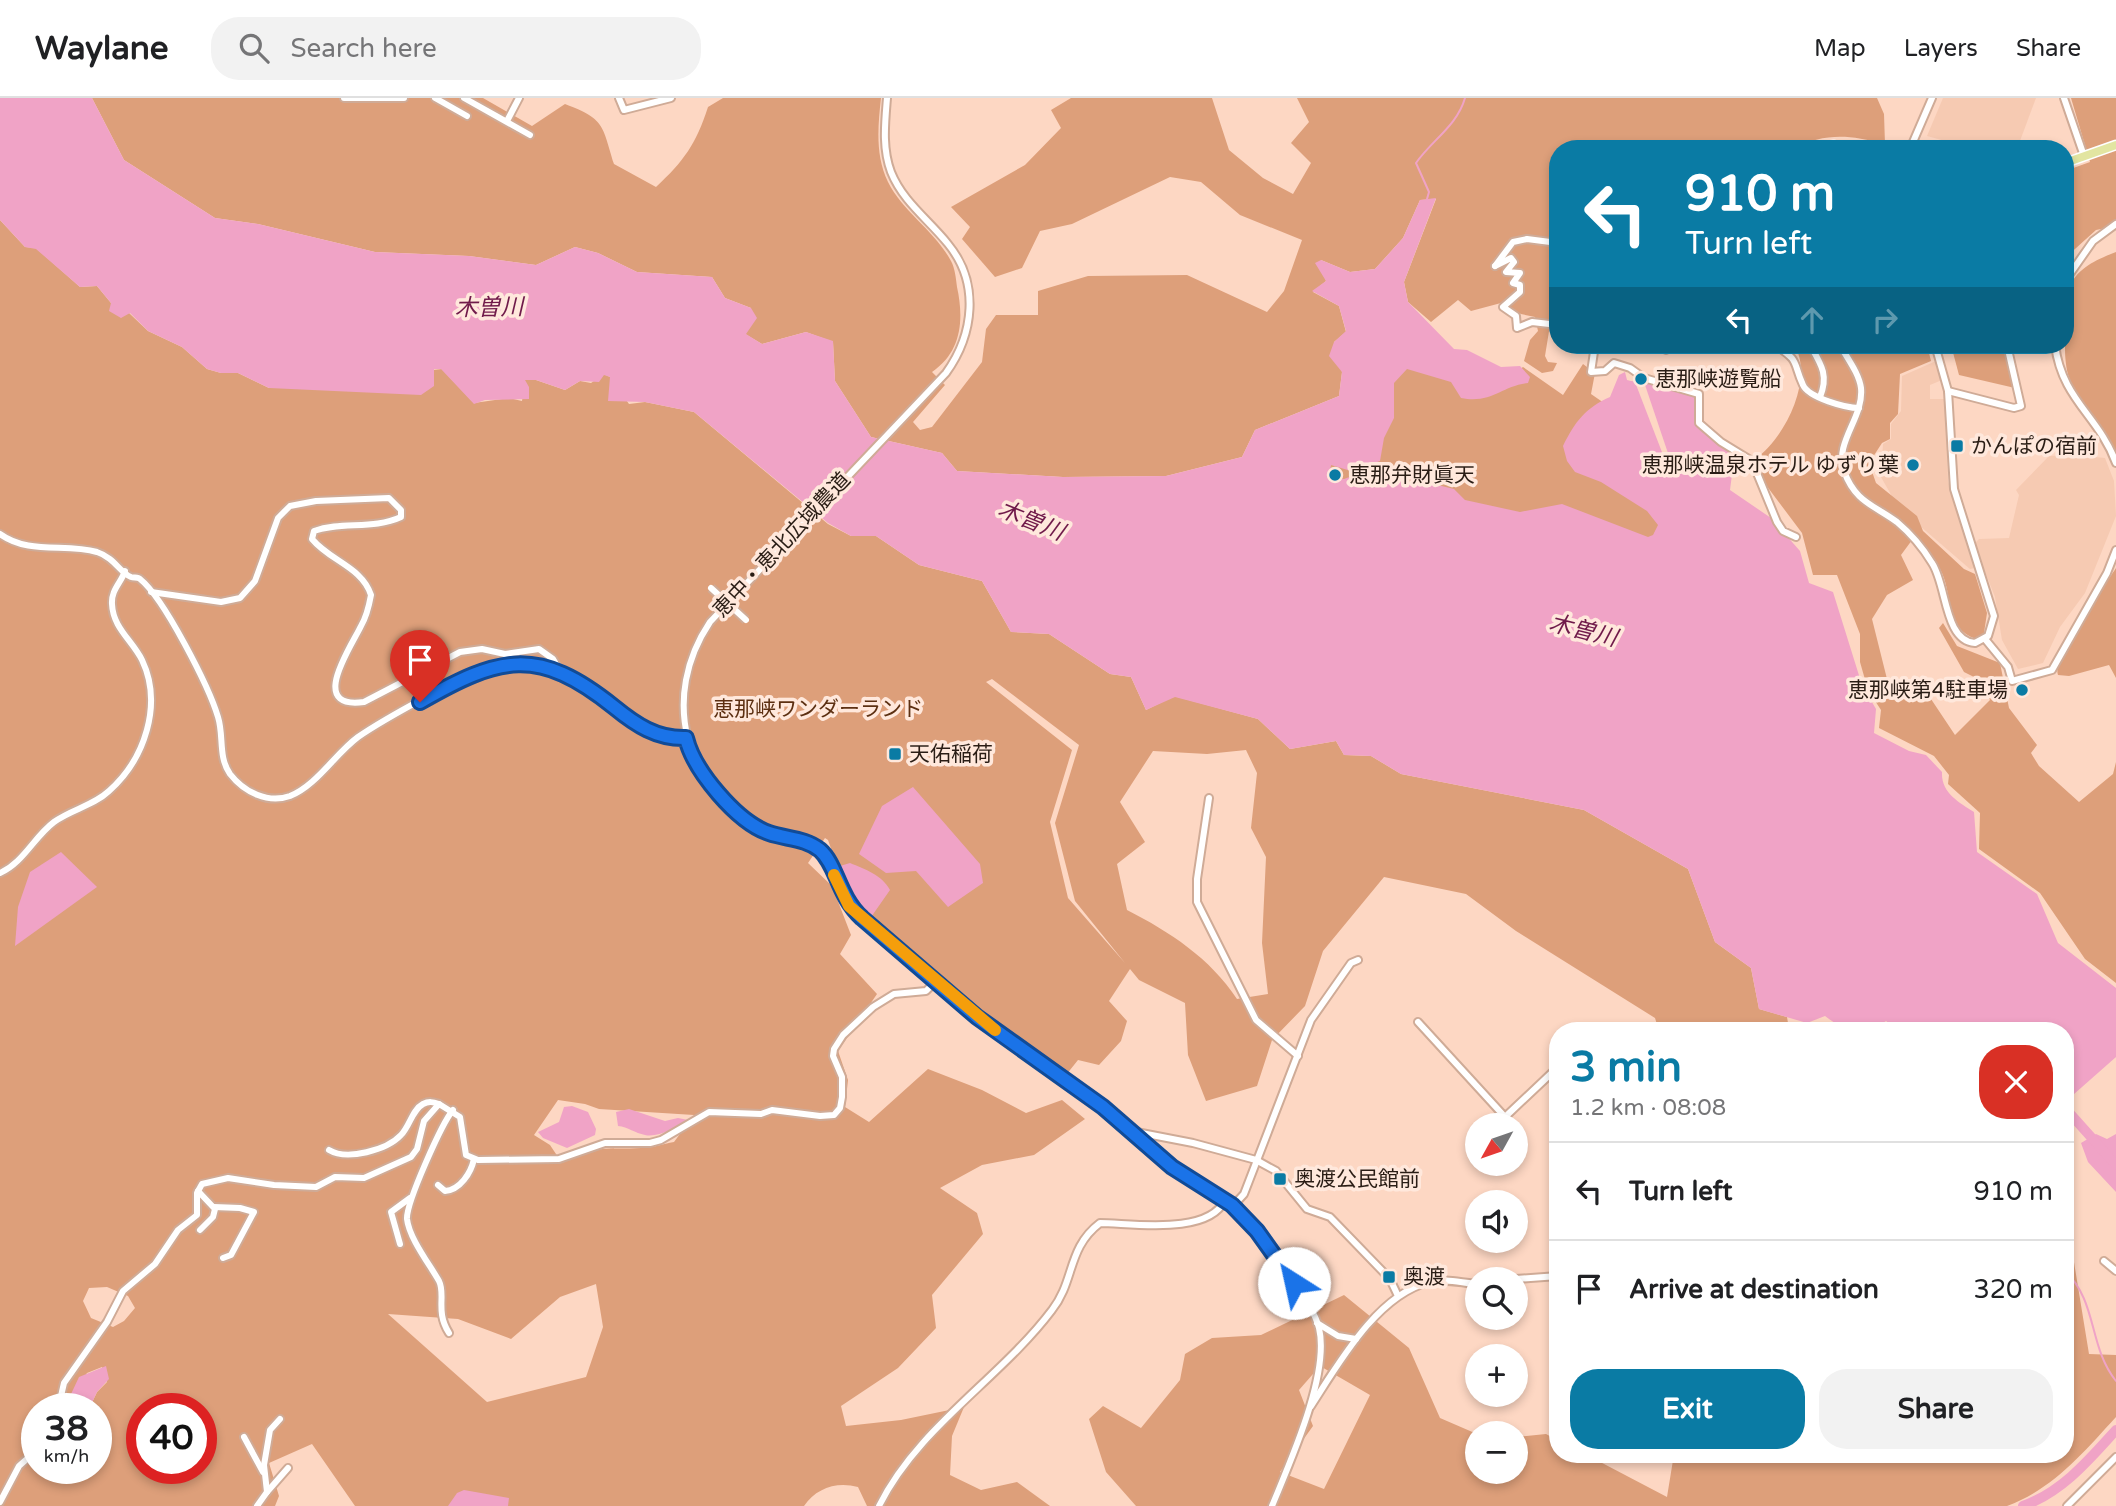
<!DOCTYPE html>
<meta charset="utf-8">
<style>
body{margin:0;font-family:"Varela Round","Noto Sans JP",sans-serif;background:#f2f2f2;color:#202124;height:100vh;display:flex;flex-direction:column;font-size:26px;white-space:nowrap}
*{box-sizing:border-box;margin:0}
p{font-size:23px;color:#757577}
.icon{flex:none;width:38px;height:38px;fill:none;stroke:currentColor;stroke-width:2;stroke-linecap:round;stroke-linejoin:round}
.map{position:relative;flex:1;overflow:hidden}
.drawer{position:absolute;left:1549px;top:924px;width:525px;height:441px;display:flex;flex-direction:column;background:#fff;border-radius:28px;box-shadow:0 4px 10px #0003}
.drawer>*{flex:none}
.top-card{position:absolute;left:1549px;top:42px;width:525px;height:214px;border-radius:28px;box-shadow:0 4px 10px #0003;background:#0a7ba4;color:#fff;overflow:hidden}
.needle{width:46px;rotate:230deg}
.fabs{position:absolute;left:1465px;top:1015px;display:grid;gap:14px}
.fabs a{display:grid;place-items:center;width:63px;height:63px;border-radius:50%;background:#fff;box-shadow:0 4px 10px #0003;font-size:35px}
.speed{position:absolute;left:21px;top:1295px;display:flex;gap:14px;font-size:35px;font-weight:700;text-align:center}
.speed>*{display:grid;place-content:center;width:91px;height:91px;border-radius:50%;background:#fff;box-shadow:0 4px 10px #0003;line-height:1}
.speed small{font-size:18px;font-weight:400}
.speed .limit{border:10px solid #d22;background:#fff;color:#111}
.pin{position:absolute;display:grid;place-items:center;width:60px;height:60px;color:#fff;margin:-72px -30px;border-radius:50% 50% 50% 0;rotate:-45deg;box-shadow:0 0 7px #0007}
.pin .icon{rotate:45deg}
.me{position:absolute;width:77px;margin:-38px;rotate:325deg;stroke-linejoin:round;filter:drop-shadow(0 0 5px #0008)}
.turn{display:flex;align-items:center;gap:24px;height:147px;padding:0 21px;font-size:32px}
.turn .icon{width:91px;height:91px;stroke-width:2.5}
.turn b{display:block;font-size:49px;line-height:60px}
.lanes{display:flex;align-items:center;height:66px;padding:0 21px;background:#0003;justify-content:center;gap:35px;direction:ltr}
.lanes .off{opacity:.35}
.round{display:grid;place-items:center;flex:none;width:74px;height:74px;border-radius:28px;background:#f2f2f2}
.head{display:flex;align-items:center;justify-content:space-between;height:119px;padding:0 21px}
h1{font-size:42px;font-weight:800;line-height:52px;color:#0a7ba4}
.button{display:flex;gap:14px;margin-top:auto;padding:14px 21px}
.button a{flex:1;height:80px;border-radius:28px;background:#0a7ba4;color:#fff;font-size:28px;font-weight:800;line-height:80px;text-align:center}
.button a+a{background:#f2f2f2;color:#202124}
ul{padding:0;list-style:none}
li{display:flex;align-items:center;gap:21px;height:98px;padding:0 21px;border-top:2px solid #e0e0e0}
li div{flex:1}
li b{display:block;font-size:26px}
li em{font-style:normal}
header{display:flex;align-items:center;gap:42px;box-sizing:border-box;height:98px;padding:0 35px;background:#fff;border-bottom:2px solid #e0e0e0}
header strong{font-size:33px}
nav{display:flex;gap:38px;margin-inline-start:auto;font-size:24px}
.search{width:490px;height:63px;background:#f2f2f2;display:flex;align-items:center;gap:18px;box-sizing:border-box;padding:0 24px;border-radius:28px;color:#757577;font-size:26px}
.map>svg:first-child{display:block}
.built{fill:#f6cab2}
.green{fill:#dd9f7a;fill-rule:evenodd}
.water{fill:#f0a3c6}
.pier{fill:#fdd7c3}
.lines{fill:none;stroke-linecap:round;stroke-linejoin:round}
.stream{stroke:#f0a3c6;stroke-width:2}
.river{stroke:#f0a3c6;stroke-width:10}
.minor-casing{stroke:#cfab97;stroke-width:10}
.major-casing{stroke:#fff;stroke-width:11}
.minor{stroke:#fff;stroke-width:6}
.major{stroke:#e2e5a1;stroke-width:8}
.minor-bridge-casing{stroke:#cfab97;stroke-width:10;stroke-linecap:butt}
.minor-bridge{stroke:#fff;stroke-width:6}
.route-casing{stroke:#114b97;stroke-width:18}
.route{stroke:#1a73e8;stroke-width:12}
.slow{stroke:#f59e0b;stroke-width:12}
.poi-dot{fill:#0a7ba4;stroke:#ffe8dc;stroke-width:2.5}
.labels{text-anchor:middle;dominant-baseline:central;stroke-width:7;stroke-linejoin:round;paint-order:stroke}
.poi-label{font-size:21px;fill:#2a1d15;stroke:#ffe8dc;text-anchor:start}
.street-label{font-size:21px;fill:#2a1d15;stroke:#ffe8dc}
.park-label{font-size:21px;fill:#5d3012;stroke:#ffe8dc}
.water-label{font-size:23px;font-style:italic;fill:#701a4a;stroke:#ffe8dc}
</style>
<header>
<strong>Waylane</strong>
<div class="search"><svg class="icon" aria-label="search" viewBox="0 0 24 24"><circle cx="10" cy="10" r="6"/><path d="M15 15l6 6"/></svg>Search here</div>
<nav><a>Map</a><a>Layers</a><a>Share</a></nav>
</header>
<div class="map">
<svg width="2116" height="1408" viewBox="0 0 2116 1408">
<rect width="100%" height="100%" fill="#fdd7c3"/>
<g class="built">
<path d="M1943,0H2036L2017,51H1974L1927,38Z"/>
<path d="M1936,263L1942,282L1930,287V301H1946L1948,383L1975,470L1970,471L1898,409L1881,379L1883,346L1891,341V326L1901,313L1902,278Z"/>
<path d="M2076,357L2105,360L2114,383L2116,418L2085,495L2060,529L2043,565L2018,571L2002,542L1995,499L1974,446L1979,441L2009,440L2019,397L2016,392L2049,358Z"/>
</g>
<g class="green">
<path d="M92,0H483L532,28L565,6C605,21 602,27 614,66L656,89C684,63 696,46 708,9L723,0H881C878,28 875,57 888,84C903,114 935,133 951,163C955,170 956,181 957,189C964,221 962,254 932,274L945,287L913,324L920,332L932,329L982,264L986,231L996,217H1038V193L1088,178L1187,177L1267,214L1284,193L1302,142L1240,117L1201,84L1170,79L1072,126L1040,133L1022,170L995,179L962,141L970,129L951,109L1025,67L1061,30L1051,12L1071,0H1212L1229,52L1263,80L1293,96L1311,65L1291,45L1309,24L1297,0H1877L1884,16L1885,46C1846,36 1827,35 1789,51H1558L1557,221H1551L1545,258L1548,264L1557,265L1553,273L1542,275L1524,263L1530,242L1538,233L1535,219L1521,216L1501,205L1471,213L1458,202L1431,224L1408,204L1404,184L1436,101L1420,102L1403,140L1375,171L1350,174L1321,162L1326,183L1313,194L1339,208L1346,234L1334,244L1342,274L1339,298L1255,332L1242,359L1166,378L1063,379L957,373L942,355L871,339L835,283L833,244L806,234L762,246L745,236L751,210L725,200L712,179L637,174L598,155L575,149L536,167L469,158L375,154L258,126L215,120L124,62Z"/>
<path d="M2071,0H2116V128L2096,132L2065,160V73L2090,64Z"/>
<path d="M0,122L25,149L36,150L80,189L97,188L111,205L129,215L148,233L182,249L207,271L221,275H238L269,290L442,271L474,305L509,300L522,303L525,282H536L565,292L580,283L591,285L604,276L610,279L629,306L645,304L694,314L828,426L851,438H876L919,467L982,483L1011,534L1049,536L1110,576L1131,579L1146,612L1174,598L1258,621L1290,651L1336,643L1344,657L1371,658L1401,676L1584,712L1688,771L1715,844L1751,870L1759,911L1787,919L1789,931L1793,933H1659L1655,920L1516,833L1466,796L1384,779L1323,853L1305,908L1272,942L1257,988L1206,1003L1188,957L1185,905L1139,882L1130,871L1109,903L1127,923L1121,943L1099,967L1078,962L1066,977L976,912L849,802L828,742L825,740L808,765L832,788L851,837L840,856L877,896L838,953L848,982L845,1009L869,1024L928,971L982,992L1026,1015L1062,1002L1085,1021L1034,1057L982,1067L940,1090L977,1115L983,1136L932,1197L936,1230L898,1270L841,1308L846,1328L901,1322L964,1309L952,1338L950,1377L981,1392L1017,1384L1050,1408H867L858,1389C837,1383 816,1390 804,1408H355L312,1346L269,1365L279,1398L275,1408H0ZM992,581L1079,647L1055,725L1075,803L1125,865L1068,800L1050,724L1072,652L986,584ZM1246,652L1257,675L1251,730L1266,759L1262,845L1268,896L1237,901C1210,860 1170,834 1127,812L1117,766L1145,744L1120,704L1153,653L1207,656ZM558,1002L585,1006L599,1011L694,1017L674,1044C663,1046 652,1050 641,1050C611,1052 588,1046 562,1065L550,1047L534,1037ZM596,1186L603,1229L586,1279L487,1304L388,1216L458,1221L511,1241L560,1199ZM107,1189L128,1198L135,1210L124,1223L113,1229L91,1220L83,1203L89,1190ZM102,1269L107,1284L97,1294L89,1311H96V1370H37V1311H64L87,1275ZM142,1311H201V1370H142Z"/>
<path d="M2116,154V354C2105,328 2082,308 2070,282C2064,267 2065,249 2065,235C2065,186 2069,172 2116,154Z"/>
<path d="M1794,247H1927L1931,263L1900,276L1898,316L1890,325V341L1882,345L1869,365L1876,385L1917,418L1923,433L1964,471L1975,476L1987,515L1984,535L1976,541C1945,530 1953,500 1942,475C1936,462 1924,448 1915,438L1901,457L1913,482L1887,497L1872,521L1888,585L1911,601L1923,589L1955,637L1990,602L1982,583L1964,574L1939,530L1943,525L1957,548L2000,565L2009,610L2037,647L2031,655L2039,668L2079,704L2113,676L2116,664V885L2085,861L2040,795L1979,751L1980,715L1948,686L1949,677L1934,658L1879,630L1881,612L1868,592L1860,564V536L1837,477H1813L1802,435L1766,387L1755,361C1785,341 1815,279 1794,247Z"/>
<path d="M1951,247H2005L2015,290L1959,277Z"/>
<path d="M1404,260L1490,293L1523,269L1563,297L1583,266L1595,275L1591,296L1604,305L1666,418L1655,449L1320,393L1322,361Z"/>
<path d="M2116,470V580L2109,567L2069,578L2058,577C2053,553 2102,492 2116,470Z"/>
<path d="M2065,1109L2089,1256L2116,1257V1319C2083,1355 2053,1391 2007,1408H1136L1106,1374L1089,1321L1103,1308L1141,1330L1180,1282L1185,1256L1212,1240L1261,1237L1344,1197L1409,1250L1440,1320L1477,1336V1374H1516V1339L1546,1336L1557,1342L1558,1356H1585L1667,1399L1674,1356H2065ZM1320,1268L1370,1297L1324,1391L1280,1374L1313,1328L1299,1292Z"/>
</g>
<g class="water">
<path d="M0,0H92L124,62L215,120L258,126L375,154L469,158L536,167L575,149L598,155L637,174L712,179L725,200L751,210L757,220L746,236L762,246L806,234L833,243L835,283L871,339L942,355L957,373L1063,379L1166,378L1242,359L1255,332L1339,298L1342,274L1329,258L1334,244L1346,233L1339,208L1312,193L1326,183L1315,165L1321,162L1350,174L1375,171L1403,140L1420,102L1436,100L1404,184L1408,204L1454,251L1467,252L1501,269L1520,268L1530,279L1528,285C1501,288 1492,306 1461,300L1451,284L1407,271L1394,285V320L1384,340L1380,363L1351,373L1331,367L1329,380L1344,381L1382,367L1408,384L1421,383L1454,391L1465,402L1520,414L1562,406L1648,439L1653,437L1658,427L1647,413L1601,384L1575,374L1567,363L1563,348C1575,324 1585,310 1610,299L1619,277L1625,274L1627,282L1631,283L1660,286L1696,296C1692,333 1707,332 1735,353L1730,392L1771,420L1800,453L1809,485L1833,494L1862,587L1876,611L1874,635L1909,653L1926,657L1942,674C1941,695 1959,704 1974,714L1977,754L2037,796L2058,845L2116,890V959L2065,1004V933H1900L1886,923C1861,939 1848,935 1825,918L1807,925L1759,911L1751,870L1715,844L1688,771L1584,712L1401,676L1371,658L1344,657L1336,643L1290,651L1258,621L1175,599L1146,612L1131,579L1110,576L1049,536L1011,534L982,483L919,467L876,438H851L828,425L694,314L645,304L608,303L610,279L604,277L599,284L580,283L565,292L536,282H525L529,289V301L485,302L474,306L441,271H434V288L421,297L269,290L238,275H221L207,271L182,249L148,233L130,215L121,220L109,213L111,205L97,188L80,189L36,151L25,149L0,122Z"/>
<path d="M913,689L980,766L983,785L948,809L916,773L886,775L859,756L882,708Z"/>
<path d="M61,754L97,789L15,848L18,809L30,774Z"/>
<path d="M850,765C865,771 882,777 890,792L869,822L849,802L840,768Z"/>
<path d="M572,1008L588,1014L596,1031L595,1037L567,1050L543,1040L538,1034L559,1024L564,1009Z"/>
<path d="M629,1011L665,1023L678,1020L688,1022C677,1029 658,1040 645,1037C635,1035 628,1029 618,1028L616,1014Z"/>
<path d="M2096,1036L2107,1041L2116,1036V1094L2088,1064L2081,1045Z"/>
<path d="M106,1268L109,1281L97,1294L89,1311H64L79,1279Z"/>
<path d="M464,1392L509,1400L508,1408H448L457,1395Z"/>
</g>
<path class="pier" d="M1635,284H1644L1674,373L1670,375Z"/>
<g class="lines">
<g class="stream">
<path d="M1427,101L1429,94L1416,65C1432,42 1457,28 1465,0"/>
<path d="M2065,1173C2098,1204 2088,1248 2116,1283"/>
</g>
<g class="river">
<path d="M2065,1010L2116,1067"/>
<path d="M2023,1408C2062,1394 2089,1362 2116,1332"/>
</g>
<defs>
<g id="minor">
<path d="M344,0H404"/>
<path d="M435,0L467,18"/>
<path d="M464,0L530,37"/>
<path d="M619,0L624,12L671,0"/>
<path d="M887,0C885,25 882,50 891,74C903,104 929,122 948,146C980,185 974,236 946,275L710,524C660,599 683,690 764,733C782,742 804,738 820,752C833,763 834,780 841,795C846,806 855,814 864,822C901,855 938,889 978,919C1019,951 1064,979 1104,1011C1125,1027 1143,1046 1163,1062C1188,1082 1219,1094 1242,1116C1264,1136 1312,1203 1319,1230C1330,1276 1290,1364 1272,1408"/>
<path d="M2064,0L2084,58"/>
<path d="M507,23L519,0"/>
<path d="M1910,51L1932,0"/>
<path d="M1495,168L1511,160L1514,164L1506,174L1520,175L1513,185L1520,187V194L1503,209L1516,218L1517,230L1532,224L1558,227"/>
<path d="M1495,168L1513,144L1527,141L1558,145"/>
<path d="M2065,183L2093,143L2116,126"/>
<path d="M1595,247L1591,274L1605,273L1614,265L1630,270L1644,280L1699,296V325L1721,344L1752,363L1777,424L1783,433L1796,439"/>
<path d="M1657,247L1666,252L1675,247"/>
<path d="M1775,247C1801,264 1792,263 1803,287C1809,300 1846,310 1859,310"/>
<path d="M1810,247C1821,266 1829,277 1820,299"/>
<path d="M1840,247C1847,260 1859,275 1861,290C1864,320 1834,344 1844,373C1855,404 1874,407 1897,424C1910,435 1923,450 1932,465C1947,487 1944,543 1975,545L1988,538L1994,518L1954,391L1948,293L1935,247"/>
<path d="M2055,247C2062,302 2099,318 2116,365"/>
<path d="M1948,293L2014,310L2021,308L2007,247"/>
<path d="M0,436C29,457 65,445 97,454C115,460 120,475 131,479C134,480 138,479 140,481C164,500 209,589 218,619C224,638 218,659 230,676C244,694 268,706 290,698C317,687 335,656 358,639C391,616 430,598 464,578C586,528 599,643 686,640"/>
<path d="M151,494L221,504L240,500L255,483L278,420L290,408L316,403L389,400L401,412V419C373,432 342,423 314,433L312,441C330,463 362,469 371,497C369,508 367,518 361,528C351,549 307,612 364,604L460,554L482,551L505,556L539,551L553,561L560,573"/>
<path d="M1985,541L2008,569L2012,583L2052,572L2107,475L2116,452"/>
<path d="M1209,700L1197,781V804L1256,922L1298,958"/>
<path d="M0,775C23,765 34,739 54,724C72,711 93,708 109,693C145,661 163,606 142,562C132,542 113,530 112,506C111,492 121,485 125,473"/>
<path d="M1418,924L1505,1019L1558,969"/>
<path d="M1131,1033L1193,1045L1256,1062L1276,1073L1307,1111L1330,1119L1390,1181L1398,1198"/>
<path d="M329,1052C347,1063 387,1052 401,1037C410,1028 412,1012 423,1006C429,1003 433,1004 439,1006"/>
<path d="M438,1087L445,1093C460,1092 471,1075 474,1061"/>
<path d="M198,1093L215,1111L213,1119L200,1132"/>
<path d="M1233,1108L1244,1096L1311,922L1351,865L1358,862"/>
<path d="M214,1109L240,1110L254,1114L231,1157L223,1160"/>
<path d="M400,1146L391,1114L410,1100"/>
<path d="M2104,1163L2116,1173"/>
<path d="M1516,1181L1558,1178"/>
<path d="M1317,1225L1338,1238L1356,1241"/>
<path d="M449,1235C435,1213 446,1197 439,1183C430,1167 409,1140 407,1121C406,1105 442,1025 453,1012"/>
<path d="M1311,1308C1339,1265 1377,1197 1429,1184C1445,1180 1461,1185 1477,1186"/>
<path d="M58,1311L64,1285L107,1224L123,1193L155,1166L178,1132L197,1117V1095L202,1086L228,1080L274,1087L316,1089L335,1079L364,1080L411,1059L417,1051L424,1023L439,1006L460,1019L466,1057L478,1062L559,1061L605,1045H650L661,1042L709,1014L761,1016L772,1012L820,1018L834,1017L840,1010L842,999V979L833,958L834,951L843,937L873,909L894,896L926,893L935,884"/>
<path d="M244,1339L263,1374"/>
<path d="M267,1394L288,1370"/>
<path d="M0,1404L19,1368L37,1352"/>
<path d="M257,1408L267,1394L264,1367L270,1332L280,1321"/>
<path d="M879,1408C918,1329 1000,1281 1052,1212C1075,1183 1067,1150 1100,1125C1131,1125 1208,1138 1225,1102"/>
<path d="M2067,1408L2116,1359"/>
</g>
<g id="major">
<path d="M1806,51L1834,47L1846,51"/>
<path d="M2065,65L2116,47"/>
</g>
</defs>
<use href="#minor" class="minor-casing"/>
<use href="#major" class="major-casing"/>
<use href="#minor" class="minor"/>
<use href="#major" class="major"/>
<defs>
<path id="minor-bridge" d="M711,490L746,522"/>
</defs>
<use href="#minor-bridge" class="minor-bridge-casing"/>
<use href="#minor-bridge" class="minor-bridge"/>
</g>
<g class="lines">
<defs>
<path id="route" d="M420,604C500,558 538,548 614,609C636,627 657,641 686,640C694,673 737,724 769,735C786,741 805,740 820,752C837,767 838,798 862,820L977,919L1103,1009L1172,1069L1232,1107L1257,1133L1294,1185"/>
</defs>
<use href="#route" class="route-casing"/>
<use href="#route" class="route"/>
<path class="slow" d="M834,777L849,808L995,932"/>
</g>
<g class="poi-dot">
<circle cx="1641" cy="281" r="7"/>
<rect x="1950" y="341" width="14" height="14" rx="3.5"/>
<circle cx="1913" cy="367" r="7"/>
<circle cx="1335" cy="377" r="7"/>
<circle cx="2022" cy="592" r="7"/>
<rect x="888" y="649" width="14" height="14" rx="3.5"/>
<rect x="1273" y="1074" width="14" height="14" rx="3.5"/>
<rect x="1382" y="1172" width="14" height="14" rx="3.5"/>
</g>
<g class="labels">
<g class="poi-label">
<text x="1655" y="281">恵那峡遊覧船</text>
<text x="1971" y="348">かんぽの宿前</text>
<text x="1899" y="367" text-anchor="end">恵那峡温泉ホテル ゆずり葉</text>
<text x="1349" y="377">恵那弁財眞天</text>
<text x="2008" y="592" text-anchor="end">恵那峡第4駐車場</text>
<text x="909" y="656">天佑稲荷</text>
<text x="1294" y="1081">奥渡公民館前</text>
<text x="1403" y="1179">奥渡</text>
</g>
<g class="street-label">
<text transform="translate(782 447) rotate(-47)">恵中・恵北広域農道</text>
</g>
<g class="park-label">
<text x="818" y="611">恵那峡ワンダーランド</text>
</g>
<g class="water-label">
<text transform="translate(489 210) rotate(-1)">木曽川</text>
<text transform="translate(1031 423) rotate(22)">木曽川</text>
<text transform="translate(1583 533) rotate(14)">木曽川</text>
</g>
</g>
</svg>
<div class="fabs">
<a><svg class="needle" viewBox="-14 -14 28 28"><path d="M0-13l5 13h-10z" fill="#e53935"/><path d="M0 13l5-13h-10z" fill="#757577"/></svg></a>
<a><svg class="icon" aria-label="sound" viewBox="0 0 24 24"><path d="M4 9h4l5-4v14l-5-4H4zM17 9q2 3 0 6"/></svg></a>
<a><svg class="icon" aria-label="search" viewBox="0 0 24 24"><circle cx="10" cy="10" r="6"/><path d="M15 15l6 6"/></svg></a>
<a>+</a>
<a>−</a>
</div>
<div class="speed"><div>38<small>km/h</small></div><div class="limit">40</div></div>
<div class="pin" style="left:420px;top:604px;background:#d93025"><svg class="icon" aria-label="arrive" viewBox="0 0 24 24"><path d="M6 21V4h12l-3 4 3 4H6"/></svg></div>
<svg class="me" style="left:1294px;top:1185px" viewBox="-20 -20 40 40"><circle r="19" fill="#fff"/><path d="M0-13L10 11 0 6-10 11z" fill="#1a73e8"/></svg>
<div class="top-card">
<div class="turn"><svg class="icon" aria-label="left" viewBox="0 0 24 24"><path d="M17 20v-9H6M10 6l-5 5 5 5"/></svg><div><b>910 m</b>Turn left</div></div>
<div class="lanes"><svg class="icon" aria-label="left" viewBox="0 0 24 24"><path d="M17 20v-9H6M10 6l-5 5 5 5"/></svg><svg class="icon off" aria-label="ahead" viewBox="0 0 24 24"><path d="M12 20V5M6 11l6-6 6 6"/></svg><svg class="icon off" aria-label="right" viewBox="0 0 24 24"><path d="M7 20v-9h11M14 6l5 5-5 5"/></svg></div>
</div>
<section class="drawer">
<div class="head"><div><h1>3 min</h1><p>1.2 km · 08:08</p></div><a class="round" style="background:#d93025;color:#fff"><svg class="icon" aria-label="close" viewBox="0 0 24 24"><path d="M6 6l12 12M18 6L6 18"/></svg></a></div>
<ul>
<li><svg class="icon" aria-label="left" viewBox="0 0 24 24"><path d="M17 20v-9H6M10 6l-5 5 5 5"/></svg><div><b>Turn left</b></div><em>910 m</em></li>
<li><svg class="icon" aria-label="arrive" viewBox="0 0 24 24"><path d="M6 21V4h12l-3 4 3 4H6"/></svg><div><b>Arrive at destination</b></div><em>320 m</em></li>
</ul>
<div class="button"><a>Exit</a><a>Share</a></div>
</section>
</div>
